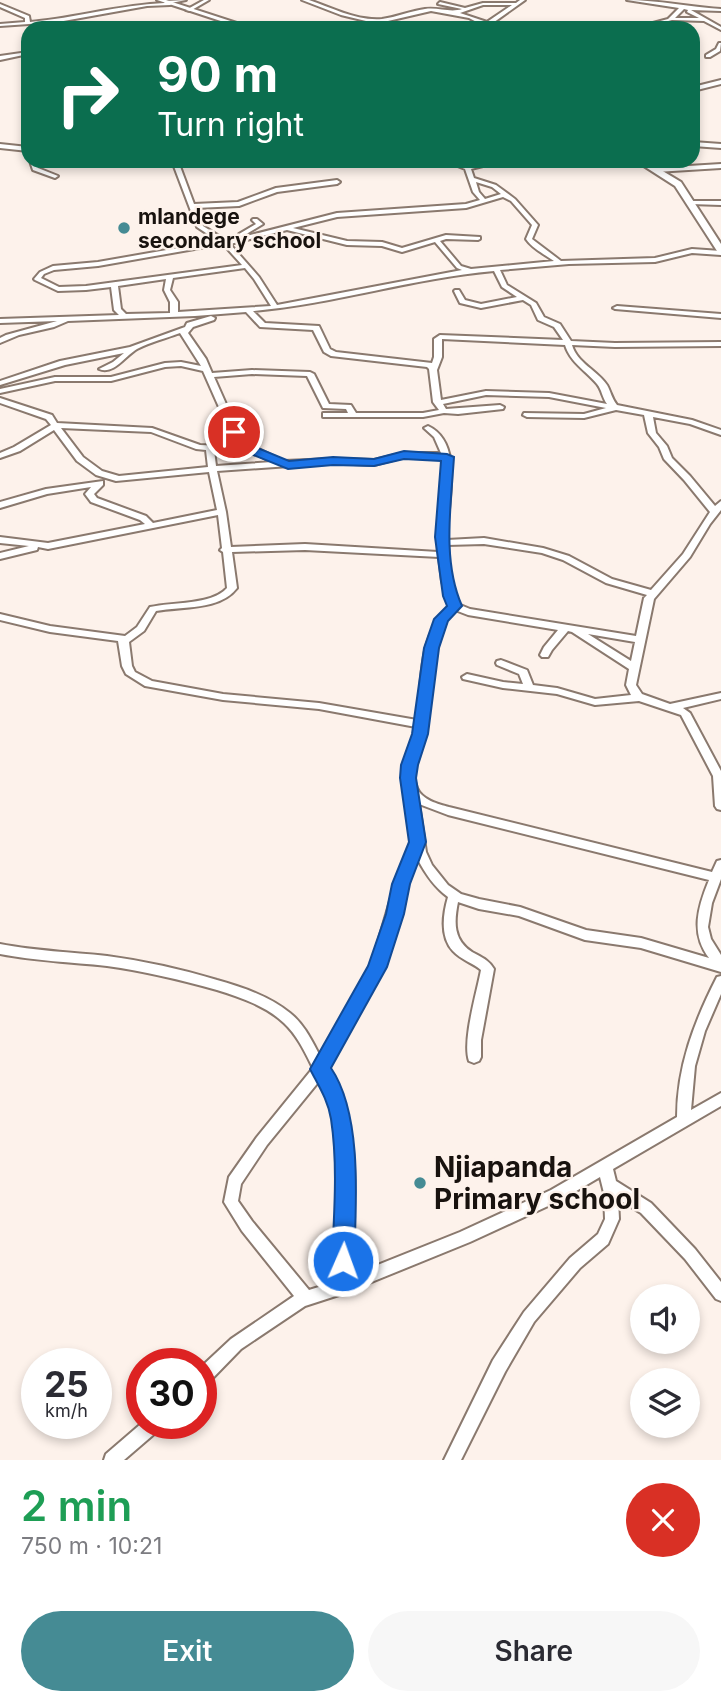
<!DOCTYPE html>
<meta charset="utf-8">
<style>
body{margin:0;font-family:Inter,sans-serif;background:#f7f7f7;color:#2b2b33;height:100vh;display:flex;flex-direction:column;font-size:26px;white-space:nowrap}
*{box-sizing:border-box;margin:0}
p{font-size:23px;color:#7c7c81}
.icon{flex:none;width:38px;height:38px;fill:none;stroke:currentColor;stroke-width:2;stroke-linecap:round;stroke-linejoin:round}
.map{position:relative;height:1460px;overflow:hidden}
.sheet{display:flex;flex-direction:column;background:#fff;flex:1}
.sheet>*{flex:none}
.top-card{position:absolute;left:21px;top:21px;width:679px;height:147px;border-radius:21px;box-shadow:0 4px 10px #0003;background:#0b6e4f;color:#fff;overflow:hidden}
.buttons{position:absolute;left:630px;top:1284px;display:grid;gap:14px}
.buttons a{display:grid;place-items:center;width:70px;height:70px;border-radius:50%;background:#fff;box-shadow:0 4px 10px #0003;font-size:35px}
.speed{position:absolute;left:21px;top:1348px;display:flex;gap:14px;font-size:35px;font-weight:700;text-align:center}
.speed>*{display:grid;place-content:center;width:91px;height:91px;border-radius:50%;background:#fff;box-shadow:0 4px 10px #0003;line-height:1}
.speed small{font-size:18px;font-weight:400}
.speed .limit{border:10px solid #d22;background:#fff;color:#111}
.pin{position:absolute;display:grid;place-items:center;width:60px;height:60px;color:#fff;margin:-30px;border:4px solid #fff;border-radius:50%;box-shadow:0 2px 7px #0007}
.me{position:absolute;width:77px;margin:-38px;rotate:2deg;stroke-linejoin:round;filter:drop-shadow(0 0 5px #0008)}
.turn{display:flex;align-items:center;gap:24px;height:147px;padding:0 21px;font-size:32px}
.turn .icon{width:91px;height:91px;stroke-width:2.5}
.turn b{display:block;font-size:49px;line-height:60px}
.round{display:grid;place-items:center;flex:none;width:74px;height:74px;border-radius:37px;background:#f7f7f7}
.head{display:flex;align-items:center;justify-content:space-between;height:119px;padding:0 21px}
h1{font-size:42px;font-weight:600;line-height:52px;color:#1e9e55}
.cta{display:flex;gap:14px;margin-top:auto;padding:14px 21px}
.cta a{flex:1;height:80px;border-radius:42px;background:#458b94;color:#fff;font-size:28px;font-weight:600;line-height:80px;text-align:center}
.cta a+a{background:#f7f7f7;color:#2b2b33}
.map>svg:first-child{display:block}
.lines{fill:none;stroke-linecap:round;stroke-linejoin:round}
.minor-casing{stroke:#8a796e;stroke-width:4}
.secondary-casing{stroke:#8a796e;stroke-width:4}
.minor{fill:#fff;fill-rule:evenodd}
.secondary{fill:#fff;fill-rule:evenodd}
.route{fill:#1a73e8;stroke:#114b97;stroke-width:2}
.poi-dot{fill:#458b94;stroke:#fdf2eb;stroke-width:2.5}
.labels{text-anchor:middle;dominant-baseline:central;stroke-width:5;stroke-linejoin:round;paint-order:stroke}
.far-poi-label{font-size:21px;font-weight:bold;fill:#18120e;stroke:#fdf2eb;text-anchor:start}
.near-poi-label{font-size:28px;font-weight:bold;fill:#18120e;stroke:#fdf2eb;text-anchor:start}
</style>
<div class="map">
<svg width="721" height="1460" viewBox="0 0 721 1460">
<rect width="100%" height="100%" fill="#fdf2eb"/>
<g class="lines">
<defs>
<g id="minor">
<path d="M186,0L171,3L172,4L170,5L147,6L58,22L0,26V24L25,22V18L0,7V4L29,16L30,22C75,18 119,5 164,3L166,1Z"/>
<path d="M204,0H209L190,11L186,10Z"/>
<path d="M302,0H309C333,8 356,21 382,19C397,17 410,11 425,9C438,7 450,13 462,9L438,4L440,2L465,8L483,3H516L520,0H525L490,25L518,28H488L469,18L431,11L388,21H366L341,15ZM483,5H512L487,22L460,13Z"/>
<path d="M627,0C658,0 689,7 721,9V11L691,10L721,27V30L704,21L672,20L642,28H634L668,19L679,8ZM684,9L688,10L687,12L699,18H675Z"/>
<path d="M230,22L232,24L216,28H208Z"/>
<path d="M121,24L151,27L153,28L121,26L103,28Z"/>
<path d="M719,43H721L720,51L710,57H706V55L716,49Z"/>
<path d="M28,52V54L0,60V56Z"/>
<path d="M721,80V84L693,91V87Z"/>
<path d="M693,142L721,144V148L693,146Z"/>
<path d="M0,144L28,147V151L0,148Z"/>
<path d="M30,161H36L38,168L58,176L55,178L33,170Z"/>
<path d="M172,161H178L194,204L238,202L276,188L337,180L340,182L337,184L277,192L239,206L196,208L203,226L227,241L337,213L466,204L480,200L473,192L465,169L445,161C454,161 460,165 468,166C478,167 492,161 503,161L471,169L474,178L496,185L515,199L538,225L532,239L561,261L655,258L692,249L721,251V255L692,253L655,262L569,264L500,270L507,285L536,303L544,317L560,324L571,341L615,343L721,342V346L615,347L572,345C577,363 597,370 607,385C611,392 611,397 617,405L692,420L721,430V435L690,424L653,417L656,433L667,446L672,458L690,476L715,506L721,501V510L710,524L690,557L654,599L636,685L642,694L670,704L721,693V699L683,708L690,713L721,771V810L717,809L715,806L713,776L681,715L639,701L595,705L557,694L503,688L463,679L462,677L467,674L503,682L523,684L519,674L497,665L496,663L497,661L501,660L527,670L533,685L557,688L595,699L631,695L626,685L629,669L572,632L568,631L552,650L548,657H542L540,655L544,647L558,630L468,615L455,610C449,617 443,623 440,632C426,666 434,706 423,740C419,755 410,773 417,788C422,800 438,804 449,807L712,872L717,861L721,860V879L712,903L708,927L711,939L721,955V972L641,948L585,940L519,916L479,909L458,902C454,922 453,940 472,952C481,957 489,960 494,969L481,1040V1057L479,1061L474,1063L469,1061C462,1041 477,992 481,970C473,963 461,960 453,951C440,937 443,914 448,897C434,887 425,873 417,858L407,884L383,967L327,1068C335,1081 342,1094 345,1108C361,1161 352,1222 350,1276L460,1232L551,1190L677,1117C677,1067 694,1022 717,977L721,976V994L705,1031L695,1066L691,1110L721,1093V1106L613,1169L616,1181L651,1203L695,1249L721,1282V1301L716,1299L685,1259L641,1213L618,1199L619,1219L608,1244L580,1268L534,1322L505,1372L461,1460H444L493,1360L524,1312L570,1258L598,1234L605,1219L604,1193L600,1177L561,1200L470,1242L342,1294L305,1306L241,1349L207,1384L201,1386V1367L231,1339L294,1296L242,1231L224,1202L229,1177L257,1137L313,1068C305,1052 297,1035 284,1023C266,1006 240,997 217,990C181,980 144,971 107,966C71,962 35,961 0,954V944C35,951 71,952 107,956C144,961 181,969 217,980C242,987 269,996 290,1013C304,1024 312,1041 320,1056L371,966L395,884L413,841L406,794L408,792C399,769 411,749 416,727L319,709L223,700L145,686L126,674L122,666L118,641L50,632L0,620V614L50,626L125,636L137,627L150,607C172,602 212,605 227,588L223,552L220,550L222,548L218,515L48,549L38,547L37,550L0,559V553L29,546L0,543V537L48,543L145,524L140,520L91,502L85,494L91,487L47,494L0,508V502L46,489L103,481V485L94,494L97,498L146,516L153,523L217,510L209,472L116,481L96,475L77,461L54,430L20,451L0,458V453L14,447L51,425L46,419L0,403V398L52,415L57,423L152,428L200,445L243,447L230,432L203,371L181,366L165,367L111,381H55L0,393V389L55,377H111L165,363L181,362L201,366L180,333C167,338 150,342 137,349C125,356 114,375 99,369L113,362L124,353L65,365L0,385V381L60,361L130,347L185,327L187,323L211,316L215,318L214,320L193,327L188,333L206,359L212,373L252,370L310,372L314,374L329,404L351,405L356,413H423L439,410L433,402L429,369L427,367L331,356L324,352L313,330L260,327L246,312L195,316L68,321L54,327L19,335L0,343V338L6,335L57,321L0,323V319L119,315L114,310L111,287L86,290L58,291L35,280L34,279L40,272L53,266L98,262L218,241L197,227ZM476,182L492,187L501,194L485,199L479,192ZM503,197L511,201L532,225L526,239C533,249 544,254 554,261L471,269L461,266L440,241L446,239L478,240L480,239V237L446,235L402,248L382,242L347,241L293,228L337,217L466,208ZM287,230L347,245L382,246L402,252L435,242L457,268L462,270L277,305L259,277L230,244ZM223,244L242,265L86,286L59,287L41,278L44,274L54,270L98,266ZM245,268L254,279L271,306L178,312V302L170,290L173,278ZM494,271L502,287L517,297L481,304L465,300L459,290H455L454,291L460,303L481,308L523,300L531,305L538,320L554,327L563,340L440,335L434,339V357L432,363L336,352L330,349L319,326L265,323L253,311C334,304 413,278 494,271ZM166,279L164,290L170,302V313L126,314L121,309L118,286ZM442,339L565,345C570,362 586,371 597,384C602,390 602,397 607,404L549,393L486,391L441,400L437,370L442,357ZM252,374L307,376L323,408L346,409L348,413H323V417H423L444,413L458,414L503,409L504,407L500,405L446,409L443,404L486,395L549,397L606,408L584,414L524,413L523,415L527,417L584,418L616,410L644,415L648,433L659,447L664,459L684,480L710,512L683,554L651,590L612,579L569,556L543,548L484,538L447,540C446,505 466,444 428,426L424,428L434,437L441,453H404L374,460L333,459L284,461L250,445L238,431L214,377ZM61,428L151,432L196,449L206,450L208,467L119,476L102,471L83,457ZM214,450L252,452L272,462L216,466ZM404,457H442C446,489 436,521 438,552L305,544L231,547L226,512L217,471L333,463L374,465ZM484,544L542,553L563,560L606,583L647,595L644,598L636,636L470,609L458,604L451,581L447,545ZM305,550L439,557L442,581L449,606C417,639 423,677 417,720L319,703L223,694L152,681L135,672L132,666L129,642L144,631L156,611C183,606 219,611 237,588L232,552ZM588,634L635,642L631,661ZM419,804L448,815L709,880C698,907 690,933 709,958L641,938L586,930L520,907L479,899L461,894L448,885L432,865L426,852ZM320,1080C351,1137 338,1219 335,1282L309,1290L252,1221L238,1201L241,1184L267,1145Z"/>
<path d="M721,164V168L656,172L653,170L656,168Z"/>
<path d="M692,201H721V205L690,204L689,203Z"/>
<path d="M253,219H257L263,224L243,236H239V234L256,224L252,220Z"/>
<path d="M617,306L721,314V318L615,309L613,308Z"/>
<path d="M142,1423H162L160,1429L124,1460H104L106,1454Z"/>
</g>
<g id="secondary">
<path d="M157,0H166L252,28H242Z"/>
<path d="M636,161H646L681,182L721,244V254L717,251L675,186Z"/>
</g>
</defs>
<use href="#minor" class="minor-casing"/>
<use href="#secondary" class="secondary-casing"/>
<use href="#minor" class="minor"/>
<use href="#secondary" class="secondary"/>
</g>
<path class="route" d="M234,428L255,447L289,461L333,457L374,459L404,451L447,454L454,457C451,505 442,561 462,606L448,621L439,648L428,734L418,765L416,778L426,842L410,884L404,914L387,967L331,1068C363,1115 356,1205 354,1261L351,1268L343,1271L335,1268L332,1261C334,1214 338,1165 331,1119C328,1100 318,1085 310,1069L368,966L386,914L392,884L409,842L400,778L401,765L412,734L424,648L434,619L447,606L443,596L435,537L441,461L404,459L374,466L333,465L288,469L246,452L228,432Z"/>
<g class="poi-dot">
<circle cx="124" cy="228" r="7"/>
<circle cx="420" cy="1183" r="7"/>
</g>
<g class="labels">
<g class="far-poi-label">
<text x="138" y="216">mlandege<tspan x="138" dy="24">secondary school</tspan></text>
</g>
<g class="near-poi-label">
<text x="434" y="1167">Njiapanda<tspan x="434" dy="32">Primary school</tspan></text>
</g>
</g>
</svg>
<div class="buttons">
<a><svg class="icon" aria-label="sound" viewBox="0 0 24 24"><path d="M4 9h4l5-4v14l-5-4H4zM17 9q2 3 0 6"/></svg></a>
<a><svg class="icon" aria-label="layers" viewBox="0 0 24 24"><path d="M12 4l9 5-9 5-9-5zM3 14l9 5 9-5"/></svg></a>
</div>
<div class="speed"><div>25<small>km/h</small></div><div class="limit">30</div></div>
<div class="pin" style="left:234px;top:432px;background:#d93025"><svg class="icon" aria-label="arrive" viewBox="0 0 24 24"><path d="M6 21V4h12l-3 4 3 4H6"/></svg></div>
<svg class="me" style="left:343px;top:1261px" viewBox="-20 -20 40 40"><circle r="17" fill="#1a73e8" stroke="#fff" stroke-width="3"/><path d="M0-11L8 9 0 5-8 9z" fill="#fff"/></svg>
<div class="top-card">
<div class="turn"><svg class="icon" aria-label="right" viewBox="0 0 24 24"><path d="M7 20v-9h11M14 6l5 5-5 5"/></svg><div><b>90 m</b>Turn right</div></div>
</div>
</div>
<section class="sheet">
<div class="head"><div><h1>2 min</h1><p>750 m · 10:21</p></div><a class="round" style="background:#d93025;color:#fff"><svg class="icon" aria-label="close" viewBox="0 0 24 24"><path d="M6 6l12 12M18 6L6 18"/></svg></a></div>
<div class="cta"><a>Exit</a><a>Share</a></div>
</section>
